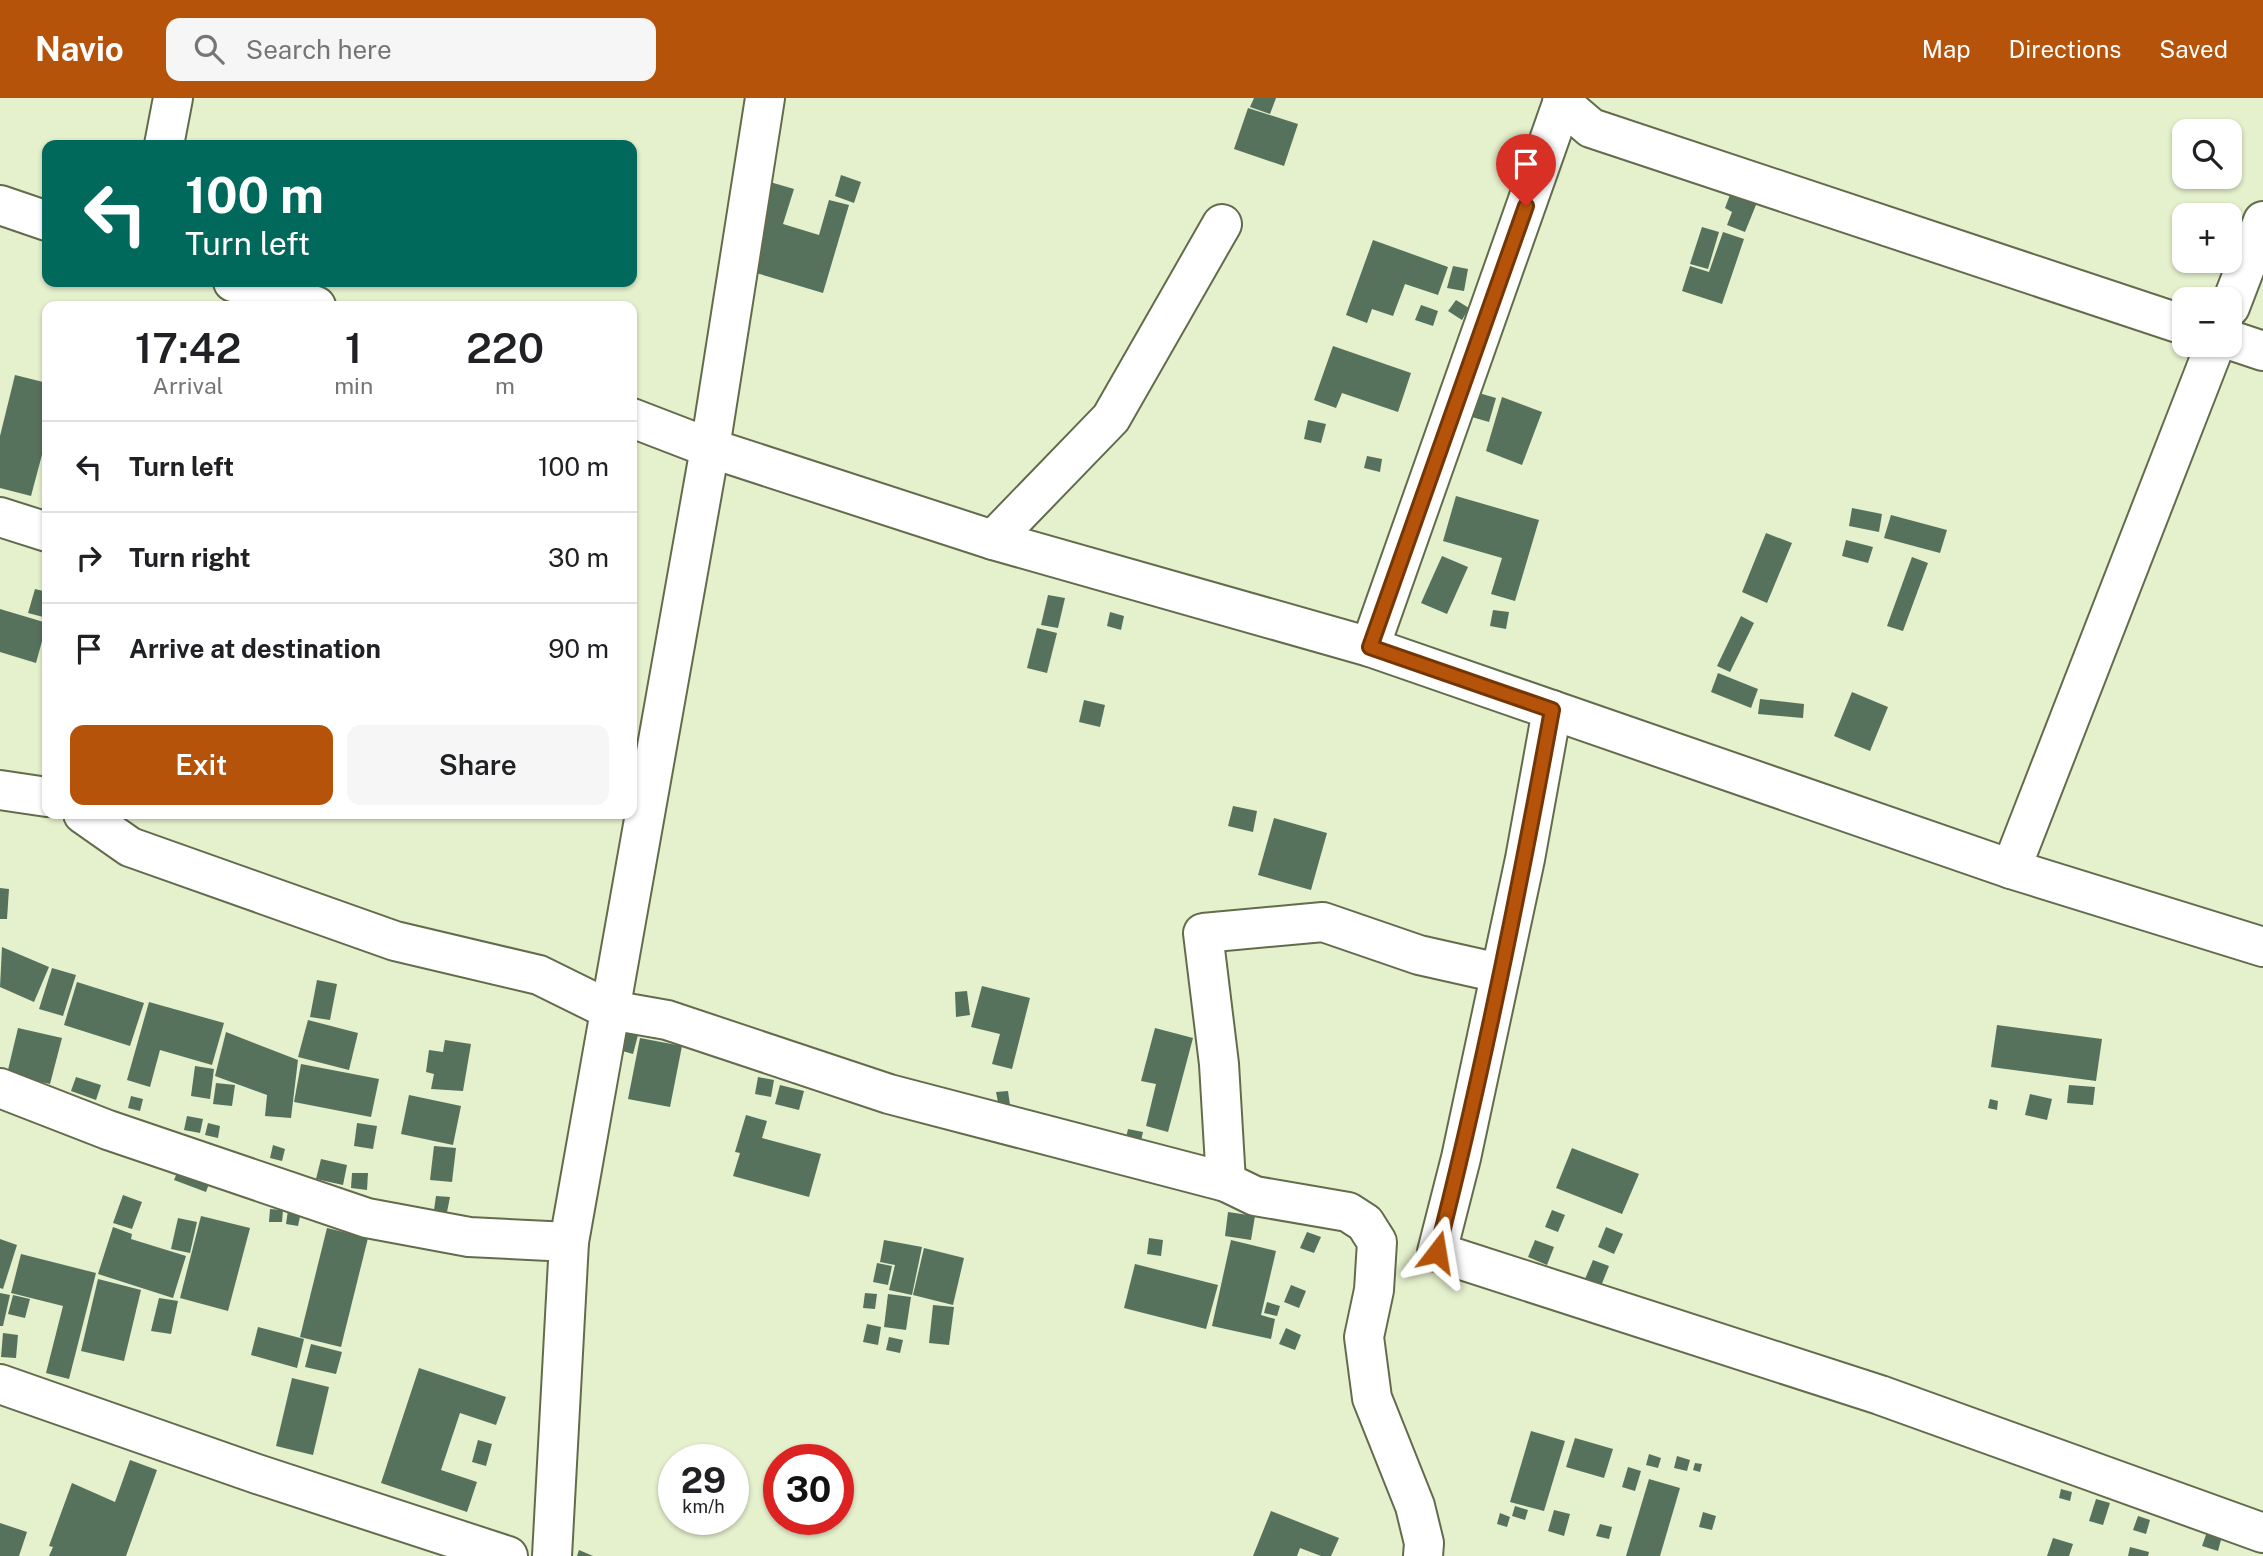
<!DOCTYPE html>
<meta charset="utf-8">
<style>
body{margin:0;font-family:"Public Sans",sans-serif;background:#f6f6f6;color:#202124;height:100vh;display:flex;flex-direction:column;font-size:26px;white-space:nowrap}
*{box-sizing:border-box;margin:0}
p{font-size:23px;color:#757577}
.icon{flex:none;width:38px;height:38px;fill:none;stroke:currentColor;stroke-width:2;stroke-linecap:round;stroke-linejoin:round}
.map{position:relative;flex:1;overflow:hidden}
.side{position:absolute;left:42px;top:203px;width:595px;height:518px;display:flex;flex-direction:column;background:#fff;border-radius:14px;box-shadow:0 2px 5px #0004}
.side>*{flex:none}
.banner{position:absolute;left:42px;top:42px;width:595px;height:147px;border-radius:14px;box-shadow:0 2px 5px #0004;background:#00695c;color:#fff;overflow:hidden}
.buttons{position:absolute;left:2172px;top:21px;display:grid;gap:14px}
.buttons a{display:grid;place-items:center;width:70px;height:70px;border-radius:14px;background:#fff;box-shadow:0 2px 5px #0004;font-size:35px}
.speed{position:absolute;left:658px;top:1346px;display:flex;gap:14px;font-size:35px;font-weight:700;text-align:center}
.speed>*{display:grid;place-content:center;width:91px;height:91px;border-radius:50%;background:#fff;box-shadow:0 2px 5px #0004;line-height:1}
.speed small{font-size:18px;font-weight:400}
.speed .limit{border:10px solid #d22;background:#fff;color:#111}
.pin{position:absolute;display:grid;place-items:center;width:60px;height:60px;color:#fff;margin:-72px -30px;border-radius:50% 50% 50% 0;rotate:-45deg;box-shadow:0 0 7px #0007}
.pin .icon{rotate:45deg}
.me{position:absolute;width:77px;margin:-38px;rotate:14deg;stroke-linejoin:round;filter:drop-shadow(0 0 5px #0008)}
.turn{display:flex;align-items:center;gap:24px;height:147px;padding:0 28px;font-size:32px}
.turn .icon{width:91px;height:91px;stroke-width:2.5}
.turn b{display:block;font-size:49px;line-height:60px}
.eta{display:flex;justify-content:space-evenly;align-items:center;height:119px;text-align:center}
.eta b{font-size:42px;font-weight:600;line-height:49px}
.action{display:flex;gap:14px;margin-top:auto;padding:14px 28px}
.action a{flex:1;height:80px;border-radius:14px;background:#b45309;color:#fff;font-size:28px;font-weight:600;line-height:80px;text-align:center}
.action a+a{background:#f6f6f6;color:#202124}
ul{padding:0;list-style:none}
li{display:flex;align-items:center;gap:21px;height:91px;padding:0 28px;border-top:2px solid #e0e0e0}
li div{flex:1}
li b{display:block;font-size:26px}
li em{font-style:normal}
header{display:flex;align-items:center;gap:42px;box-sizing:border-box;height:98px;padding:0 35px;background:#b45309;color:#fff}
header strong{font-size:33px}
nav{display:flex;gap:38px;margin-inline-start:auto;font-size:24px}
.search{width:490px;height:63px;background:#f6f6f6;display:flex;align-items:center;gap:18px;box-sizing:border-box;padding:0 24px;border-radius:14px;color:#757577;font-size:26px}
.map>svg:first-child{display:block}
.building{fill:#56725c}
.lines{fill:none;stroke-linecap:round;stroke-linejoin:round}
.minor-casing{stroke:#626c4d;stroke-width:42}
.minor{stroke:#fff;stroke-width:38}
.route-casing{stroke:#753606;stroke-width:18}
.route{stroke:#b45309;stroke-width:12}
</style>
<header>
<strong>Navio</strong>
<div class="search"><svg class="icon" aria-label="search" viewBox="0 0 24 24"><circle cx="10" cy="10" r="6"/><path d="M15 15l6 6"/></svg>Search here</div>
<nav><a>Map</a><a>Directions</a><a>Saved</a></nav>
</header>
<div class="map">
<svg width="2263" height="1458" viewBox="0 0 2263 1458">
<rect width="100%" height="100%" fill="#e5f0cd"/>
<g class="building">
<path d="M1254,0H1276L1270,16L1250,9Z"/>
<path d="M1248,10L1298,26L1284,68L1234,51Z"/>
<path d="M841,77L861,84L854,105L835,98Z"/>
<path d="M770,84L794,91L783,126L819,137L829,102L849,107L823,195L743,171Z"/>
<path d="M1734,86L1760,97L1745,134L1727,127L1732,114L1725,110Z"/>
<path d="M1702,129L1719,134L1708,171L1690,166Z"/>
<path d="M1723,134L1744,141L1722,206L1682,193L1690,168L1709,174Z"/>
<path d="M1373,142L1448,169L1438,197L1405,186L1393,218L1372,211L1367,225L1346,217Z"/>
<path d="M1453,168L1468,171L1464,193L1447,190Z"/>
<path d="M1456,202L1469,210L1462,222L1448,213Z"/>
<path d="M1421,207L1438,213L1433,228L1415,222Z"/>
<path d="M1333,248L1411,275L1398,314L1342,295L1336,310L1314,302Z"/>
<path d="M15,277L47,285V338L31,398L0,390V338Z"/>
<path d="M1465,291L1496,300L1489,324L1458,315Z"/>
<path d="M1502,299L1542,314L1522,367L1486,353Z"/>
<path d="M1308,322L1326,326L1321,345L1304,341Z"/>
<path d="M1367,358L1382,361L1380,374L1364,370Z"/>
<path d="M1456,398L1539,422L1515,503L1491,496L1502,460L1443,443Z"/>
<path d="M1852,410L1882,416L1879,434L1849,428Z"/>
<path d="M1891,417L1947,432L1940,455L1884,440Z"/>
<path d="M1766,435L1792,445L1767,505L1742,494Z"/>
<path d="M1846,442L1873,449L1868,465L1842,458Z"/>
<path d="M1442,458L1468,469L1447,516L1421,505Z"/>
<path d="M1912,459L1928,465L1903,533L1887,528Z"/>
<path d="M35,491L47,494V520L28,515Z"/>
<path d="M1048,497L1065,500L1058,530L1041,527Z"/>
<path d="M0,511L47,525L36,565L0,554Z"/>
<path d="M1493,512L1509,514L1506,531L1490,528Z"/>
<path d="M1110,514L1124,518L1121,532L1107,528Z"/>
<path d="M1741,518L1754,525L1730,574L1717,568Z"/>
<path d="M1037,530L1057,535L1047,575L1027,570Z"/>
<path d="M1718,575L1758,591L1751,610L1711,594Z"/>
<path d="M1852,594L1888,609L1870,653L1834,638Z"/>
<path d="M1760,601L1804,606L1803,620L1758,616Z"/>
<path d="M1084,602L1105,607L1100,629L1079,624Z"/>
<path d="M1233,708L1257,713L1253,734L1228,728Z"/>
<path d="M140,716H180V718L140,719Z"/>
<path d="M1274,720L1327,735L1311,792L1258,777Z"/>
<path d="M0,790L9,791L7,821H0Z"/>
<path d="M2,849L49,869L34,904L0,889Z"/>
<path d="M52,870L76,877L63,918L39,911Z"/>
<path d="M317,882L337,886L330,922L310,919Z"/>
<path d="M77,884L144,905L130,948L64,927Z"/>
<path d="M982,888L1030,900L1012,971L992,966L1000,936L971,929Z"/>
<path d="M967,893L970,917L956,919L955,894Z"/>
<path d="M149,904L224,925L212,967L160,952L150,989L127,982Z"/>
<path d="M308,922L358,935L349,972L298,959Z"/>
<path d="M1997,927L2102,941L2096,983L1991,969Z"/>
<path d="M609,929L638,937L633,956L605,948Z"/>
<path d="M18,930L62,940L50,986L7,976Z"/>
<path d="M1155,930L1193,940L1168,1034L1146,1028L1156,986L1141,983Z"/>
<path d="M226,934L298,962L291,1020L265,1018L267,997L215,978Z"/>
<path d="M640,940L682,948L670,1009L628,1001Z"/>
<path d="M445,942L471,946L463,993L431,991L434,976L426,974L429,952L443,954Z"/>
<path d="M301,966L379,981L371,1019L294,1004Z"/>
<path d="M195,968L214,971L210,1001L191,998Z"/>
<path d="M76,979L101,987L96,1002L71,993Z"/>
<path d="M758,979L774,982L771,999L755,996Z"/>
<path d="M216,985L235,987L232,1008L213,1006Z"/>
<path d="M780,987L804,993L799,1012L775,1006Z"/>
<path d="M2069,987L2095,989L2093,1007L2067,1005Z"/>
<path d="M1008,993L1010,1007L999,1009L996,994Z"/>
<path d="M2030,996L2052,1001L2047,1022L2025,1017Z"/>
<path d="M409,997L461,1008L453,1047L401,1036Z"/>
<path d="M131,998L143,1001L140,1013L128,1010Z"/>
<path d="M1990,1001L1998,1003L1997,1012L1988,1010Z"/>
<path d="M746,1017L767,1023L762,1040L821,1056L809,1099L733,1078L740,1055L735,1054Z"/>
<path d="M187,1018L203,1021L200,1035L184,1032Z"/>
<path d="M208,1025L220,1028L218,1040L205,1037Z"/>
<path d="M357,1025L377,1028L373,1051L354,1048Z"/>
<path d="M1128,1031L1143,1034L1140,1047L1125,1044Z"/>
<path d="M273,1047L285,1051L282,1063L270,1060Z"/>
<path d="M434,1048L456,1050L452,1084L430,1082Z"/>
<path d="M1572,1050L1639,1076L1622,1116L1556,1090Z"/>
<path d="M321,1061L347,1067L343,1087L316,1081Z"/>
<path d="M180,1068L211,1080L206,1094L174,1082Z"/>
<path d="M352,1075H368L367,1092L351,1090Z"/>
<path d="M123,1097L142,1104L132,1131L113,1125Z"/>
<path d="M436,1098L450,1099L447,1114L434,1112Z"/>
<path d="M270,1111L283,1112L282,1124H269Z"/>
<path d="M288,1112L301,1114L298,1128L286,1126Z"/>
<path d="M1552,1112L1565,1117L1558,1134L1545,1129Z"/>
<path d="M1228,1114L1255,1118L1251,1142L1225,1138Z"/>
<path d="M201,1118L250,1130L228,1213L180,1200Z"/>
<path d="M178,1120L197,1124L190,1155L171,1151Z"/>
<path d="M113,1129L132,1136L131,1141L186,1158L173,1200L98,1176Z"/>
<path d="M1606,1129L1623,1136L1614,1156L1598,1149Z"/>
<path d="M327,1130L368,1140L341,1249L300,1239Z"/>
<path d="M1307,1134L1321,1139L1314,1155L1300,1150Z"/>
<path d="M1149,1140L1163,1142L1161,1158L1147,1156Z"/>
<path d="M0,1141L17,1147L3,1191L0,1190Z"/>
<path d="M884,1142L922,1149L912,1197L889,1192L895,1167L880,1164Z"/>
<path d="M1231,1142L1276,1153L1261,1217L1275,1221L1271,1241L1212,1228Z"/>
<path d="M1535,1142L1554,1149L1547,1167L1528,1159Z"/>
<path d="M924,1150L964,1160L953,1207L913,1197Z"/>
<path d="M21,1156L96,1175L69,1281L46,1275L63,1208L11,1195Z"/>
<path d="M1593,1162L1609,1168L1601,1188L1585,1181Z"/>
<path d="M877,1165L892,1168L888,1187L873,1184Z"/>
<path d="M1135,1166L1218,1187L1206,1231L1124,1210Z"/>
<path d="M98,1181L141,1192L124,1263L81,1253Z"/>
<path d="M1291,1187L1306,1193L1299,1210L1284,1204Z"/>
<path d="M0,1195L10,1197L3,1228H0Z"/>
<path d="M865,1195L877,1196L875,1211L863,1210Z"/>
<path d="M888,1196L911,1199L906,1232L884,1229Z"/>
<path d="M13,1197L30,1201L25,1220L8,1216Z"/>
<path d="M159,1200L178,1203L171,1236L151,1233Z"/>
<path d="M1267,1204L1280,1208L1277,1218L1264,1215Z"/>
<path d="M933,1207L954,1209L949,1247L929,1245Z"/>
<path d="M867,1226L881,1229L878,1247L863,1244Z"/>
<path d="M258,1229L304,1241L297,1270L251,1257Z"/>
<path d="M1286,1230L1301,1237L1295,1252L1279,1246Z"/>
<path d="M3,1235L18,1237L16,1260L1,1259Z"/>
<path d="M889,1239L903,1242L900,1255L886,1252Z"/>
<path d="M311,1246L342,1254L336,1276L305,1269Z"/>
<path d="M419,1270L506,1299L496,1327L460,1315L441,1372L477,1384L467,1414L381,1385Z"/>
<path d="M292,1280L329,1289L313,1357L276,1348Z"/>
<path d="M1531,1333L1565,1343L1544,1413L1510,1404Z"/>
<path d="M1575,1340L1613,1351L1604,1380L1566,1369Z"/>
<path d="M478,1342L492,1346L486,1368L472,1364Z"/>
<path d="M1649,1356L1661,1360L1658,1370L1646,1367Z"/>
<path d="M1677,1358L1690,1362L1687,1373L1674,1370Z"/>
<path d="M130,1362L157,1372L126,1458H49L53,1449L49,1448L72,1385L115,1404Z"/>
<path d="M1695,1365L1702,1366L1700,1374L1693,1372Z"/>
<path d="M1628,1369L1641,1373L1635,1393L1622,1389Z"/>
<path d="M1649,1381L1680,1390L1660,1458H1626Z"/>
<path d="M2061,1391L2072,1394L2070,1403L2059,1400Z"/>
<path d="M2096,1401L2110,1405L2103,1427L2089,1423Z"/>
<path d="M1515,1408L1528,1412L1525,1422L1512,1418Z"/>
<path d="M1554,1412L1570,1416L1564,1438L1548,1433Z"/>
<path d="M1271,1413L1339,1440L1331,1458H1321L1300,1450L1297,1458H1253Z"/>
<path d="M1703,1414L1716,1418L1712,1432L1699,1429Z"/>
<path d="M1500,1415L1510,1419L1507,1429L1497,1426Z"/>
<path d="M2138,1418L2150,1422L2146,1436L2133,1432Z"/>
<path d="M0,1425L27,1434L19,1458H0Z"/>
<path d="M1600,1426L1612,1429L1609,1441L1596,1438Z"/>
<path d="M2207,1434L2222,1438L2218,1453L2202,1448Z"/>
<path d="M2053,1440L2073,1446L2069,1458H2047Z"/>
<path d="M2130,1449L2149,1454L2148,1458H2128Z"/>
<path d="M579,1452L593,1458H577Z"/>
</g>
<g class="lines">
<defs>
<g id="minor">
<path d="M1562,5L1591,30L2184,227"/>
<path d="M164,47L173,0"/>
<path d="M0,107L47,123"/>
<path d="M233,184L316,208"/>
<path d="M2230,209L2263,123"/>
<path d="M2230,242L2263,253"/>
<path d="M632,320L710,350L993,442L1370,549L2011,771L2263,849"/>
<path d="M0,419L47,434"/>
<path d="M993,442L1111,320L1222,126"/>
<path d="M1370,549L1564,0"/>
<path d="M1552,612L1525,761L1461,1060L1437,1154L1880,1297L2263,1435"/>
<path d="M0,692L47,699"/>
<path d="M83,716L130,749L395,843L539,877L610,912L667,922L889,996L1226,1084"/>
<path d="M2011,771L2215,247"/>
<path d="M0,990L108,1032L367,1120L469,1139L569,1144"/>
<path d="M0,1286L257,1376L508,1458"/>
<path d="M552,1458L569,1144L710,350L765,0"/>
<path d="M1423,1458L1424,1445L1415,1408L1372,1300L1364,1239L1374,1192L1377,1144L1365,1125L1348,1114L1255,1098L1226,1084L1219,966L1203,835L1323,824L1419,857L1499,875"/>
</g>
</defs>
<use href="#minor" class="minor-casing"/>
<use href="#minor" class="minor"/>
</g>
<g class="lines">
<defs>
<path id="route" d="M1437,1154C1483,975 1519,793 1552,612L1370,549L1526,108"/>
</defs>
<use href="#route" class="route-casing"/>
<use href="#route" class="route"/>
</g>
</svg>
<div class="buttons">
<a><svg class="icon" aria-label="search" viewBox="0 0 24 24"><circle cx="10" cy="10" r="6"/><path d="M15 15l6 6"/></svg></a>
<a>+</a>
<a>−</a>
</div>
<div class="speed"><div>29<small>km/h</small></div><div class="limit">30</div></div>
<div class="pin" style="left:1526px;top:108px;background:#d93025"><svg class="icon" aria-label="arrive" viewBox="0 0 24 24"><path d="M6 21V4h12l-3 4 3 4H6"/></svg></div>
<svg class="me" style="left:1437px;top:1154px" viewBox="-20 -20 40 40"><path d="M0-17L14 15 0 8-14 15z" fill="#b45309" stroke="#fff" stroke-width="4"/></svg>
<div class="banner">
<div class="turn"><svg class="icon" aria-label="left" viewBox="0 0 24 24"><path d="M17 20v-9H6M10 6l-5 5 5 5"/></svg><div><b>100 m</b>Turn left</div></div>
</div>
<section class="side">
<div class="eta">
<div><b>17:42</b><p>Arrival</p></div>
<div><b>1</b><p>min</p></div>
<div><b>220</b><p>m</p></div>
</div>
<ul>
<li><svg class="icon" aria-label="left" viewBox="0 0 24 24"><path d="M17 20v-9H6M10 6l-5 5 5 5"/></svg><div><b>Turn left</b></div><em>100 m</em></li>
<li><svg class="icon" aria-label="right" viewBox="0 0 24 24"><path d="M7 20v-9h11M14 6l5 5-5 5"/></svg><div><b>Turn right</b></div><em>30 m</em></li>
<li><svg class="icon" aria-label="arrive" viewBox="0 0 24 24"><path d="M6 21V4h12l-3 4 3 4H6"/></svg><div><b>Arrive at destination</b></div><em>90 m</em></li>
</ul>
<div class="action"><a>Exit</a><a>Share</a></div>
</section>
</div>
